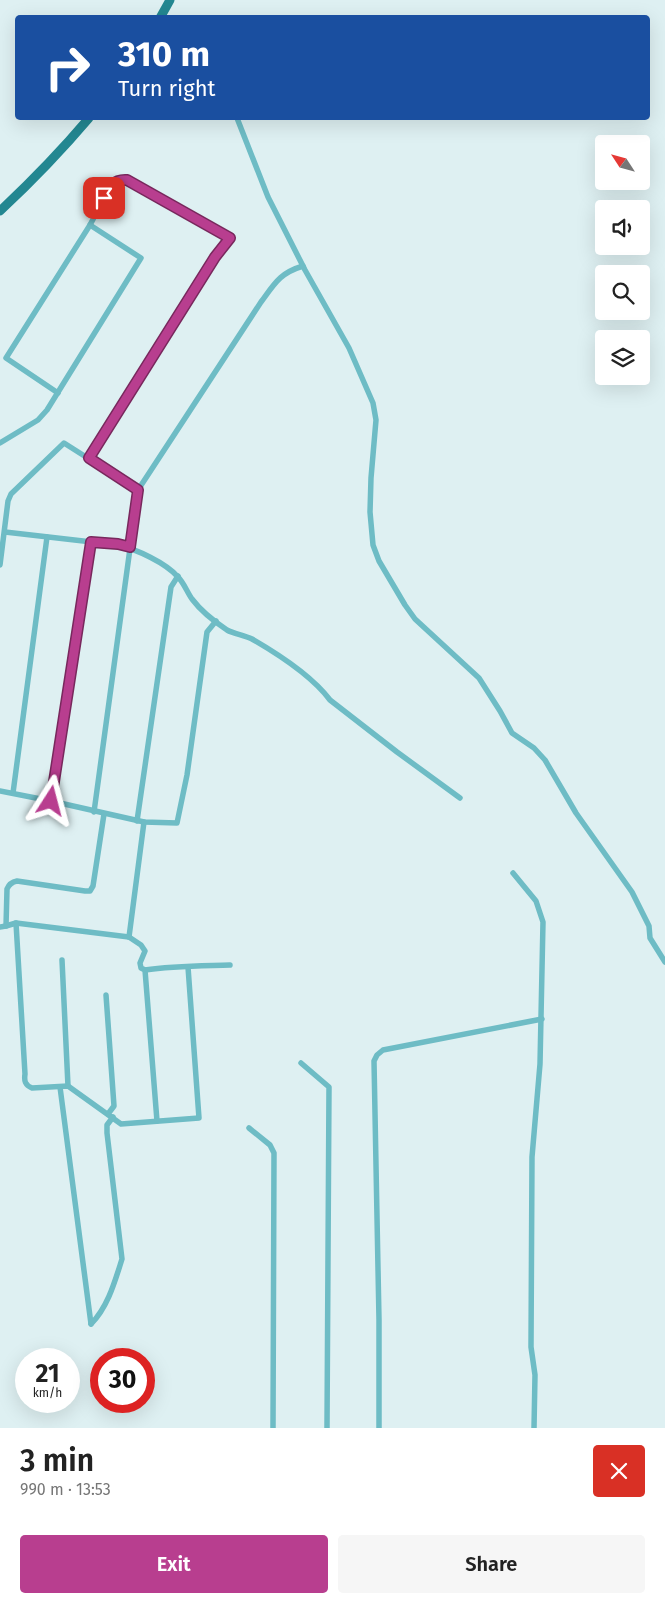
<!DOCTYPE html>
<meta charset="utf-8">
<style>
body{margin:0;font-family:"Fira Sans",sans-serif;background:#f6f6f6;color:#222;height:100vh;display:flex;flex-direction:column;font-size:19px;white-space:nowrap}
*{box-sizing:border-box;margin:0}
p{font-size:16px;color:#767676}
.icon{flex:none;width:28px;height:28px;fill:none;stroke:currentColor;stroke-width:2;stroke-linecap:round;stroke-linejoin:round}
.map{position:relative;height:1428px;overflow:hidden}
.panel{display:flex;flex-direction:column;background:#fff;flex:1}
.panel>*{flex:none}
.guide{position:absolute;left:15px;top:15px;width:635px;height:105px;border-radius:5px;box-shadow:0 5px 20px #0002;background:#1a4fa0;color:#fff;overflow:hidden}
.needle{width:32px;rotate:306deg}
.controls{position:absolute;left:595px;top:135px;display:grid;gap:10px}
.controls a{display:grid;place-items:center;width:55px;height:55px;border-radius:5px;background:#fff;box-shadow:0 5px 20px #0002;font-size:25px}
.speed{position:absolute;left:15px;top:1348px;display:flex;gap:10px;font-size:25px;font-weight:700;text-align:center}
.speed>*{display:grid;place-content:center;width:65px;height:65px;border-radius:50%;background:#fff;box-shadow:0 5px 20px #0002;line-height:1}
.speed small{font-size:12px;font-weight:400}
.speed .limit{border:8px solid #d22;background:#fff;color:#111}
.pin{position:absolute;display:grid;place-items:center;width:42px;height:42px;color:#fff;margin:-21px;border-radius:10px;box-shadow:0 2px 8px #0006}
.me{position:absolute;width:55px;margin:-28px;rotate:9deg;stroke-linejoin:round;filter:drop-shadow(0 0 4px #0008)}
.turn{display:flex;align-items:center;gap:18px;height:105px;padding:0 20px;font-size:22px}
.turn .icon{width:65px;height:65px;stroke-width:2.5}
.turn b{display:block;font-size:35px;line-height:42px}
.round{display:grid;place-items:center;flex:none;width:52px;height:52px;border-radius:5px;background:#f6f6f6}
.summary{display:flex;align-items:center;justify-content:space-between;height:85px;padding:0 20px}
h1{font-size:30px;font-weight:600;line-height:38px}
.button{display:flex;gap:10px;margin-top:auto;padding:10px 20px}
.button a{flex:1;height:58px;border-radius:5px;background:#b83e8f;color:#fff;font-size:20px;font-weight:600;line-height:58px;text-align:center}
.button a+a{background:#f6f6f6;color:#222}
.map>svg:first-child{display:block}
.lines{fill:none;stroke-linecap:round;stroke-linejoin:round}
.street{stroke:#6ebcc5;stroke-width:5.5}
.primary{stroke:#238791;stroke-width:9}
.route-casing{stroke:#78285d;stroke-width:12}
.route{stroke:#b83e8f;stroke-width:9}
</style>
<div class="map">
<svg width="665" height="1428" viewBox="0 0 665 1428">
<rect width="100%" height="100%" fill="#def0f2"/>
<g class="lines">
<g class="street">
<path d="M237,118L268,197L305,270L349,348L373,403L376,420L371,478L370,512L373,545L379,561L405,605L415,619L479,678L500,711L512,733L534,748L545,760L576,813L632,892L649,926L650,938L665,962"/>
<path d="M58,393L6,358L90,225L111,185L118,180H127L230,238L215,257L89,458"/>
<path d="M0,443L38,420L47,410L141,258L90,225"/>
<path d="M138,490L261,302C275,283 280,273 303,266"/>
<path d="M5,532L118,545C136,549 166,563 178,577C184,583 187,592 192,599C201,611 215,622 227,630C234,634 244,635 252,639C278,654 312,676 330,700L397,752L460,798"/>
<path d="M0,565L8,501L11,494L64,443L138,490L94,812"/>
<path d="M0,791L51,801L144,822L177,823L187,775L207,632L216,621"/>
<path d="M13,793L47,537"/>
<path d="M51,801L91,542"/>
<path d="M137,821L171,587L178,576"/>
<path d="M513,873L536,901L543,922L540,1064L532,1157L531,1347L535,1375L534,1428"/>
<path d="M16,923L129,937L141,945L145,951L140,963L141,968L145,970L157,1121"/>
<path d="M6,926L7,889C9,884 12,882 17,881L85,891H90L93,886L104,814"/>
<path d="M0,927L6,926L16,923L25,1074C24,1081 25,1085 32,1088L68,1086L121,1124L199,1118L188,967"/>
<path d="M129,937L144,822"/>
<path d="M62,960L68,1086"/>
<path d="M145,970C173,966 202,966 230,965"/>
<path d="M106,995L114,1106L108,1114"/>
<path d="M301,1063L329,1087L327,1428"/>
<path d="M60,1087L91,1324"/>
<path d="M249,1128L270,1145L274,1153L273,1428"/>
<path d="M91,1324C108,1307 115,1281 122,1259L107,1133V1125L113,1117"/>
<path d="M379,1428V1320L374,1061L377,1055L383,1050L542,1019"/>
</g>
<g class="primary">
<path d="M160,18L170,0"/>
<path d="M0,211C32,181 61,151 89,118"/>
</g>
</g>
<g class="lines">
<defs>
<path id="route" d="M51,801L91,542L118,544L130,547L138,490L89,458L215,257L230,238L127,180C113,179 109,188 104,198"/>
</defs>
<use href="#route" class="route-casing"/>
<use href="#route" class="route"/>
</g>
</svg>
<div class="controls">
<a><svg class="needle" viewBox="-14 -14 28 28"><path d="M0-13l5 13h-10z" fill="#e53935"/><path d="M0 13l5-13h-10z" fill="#767676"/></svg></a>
<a><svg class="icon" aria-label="sound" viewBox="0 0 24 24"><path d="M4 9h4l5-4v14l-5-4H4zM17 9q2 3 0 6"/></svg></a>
<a><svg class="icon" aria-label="search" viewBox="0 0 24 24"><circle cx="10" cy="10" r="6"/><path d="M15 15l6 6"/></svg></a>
<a><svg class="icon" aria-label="layers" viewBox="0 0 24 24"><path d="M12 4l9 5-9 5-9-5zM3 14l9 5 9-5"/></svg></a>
</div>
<div class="speed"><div>21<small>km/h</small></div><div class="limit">30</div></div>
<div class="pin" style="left:104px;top:198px;background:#d93025"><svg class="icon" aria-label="arrive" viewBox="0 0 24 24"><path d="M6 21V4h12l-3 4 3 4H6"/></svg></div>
<svg class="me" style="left:51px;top:801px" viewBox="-20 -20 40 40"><path d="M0-17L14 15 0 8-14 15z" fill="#b83e8f" stroke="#fff" stroke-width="4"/></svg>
<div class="guide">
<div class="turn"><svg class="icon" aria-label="right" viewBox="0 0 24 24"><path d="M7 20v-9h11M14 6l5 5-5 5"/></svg><div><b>310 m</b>Turn right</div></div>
</div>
</div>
<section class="panel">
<div class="summary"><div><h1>3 min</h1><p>990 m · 13:53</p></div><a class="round" style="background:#d93025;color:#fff"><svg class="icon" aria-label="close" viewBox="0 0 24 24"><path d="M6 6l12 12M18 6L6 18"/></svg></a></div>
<div class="button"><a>Exit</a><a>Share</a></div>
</section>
